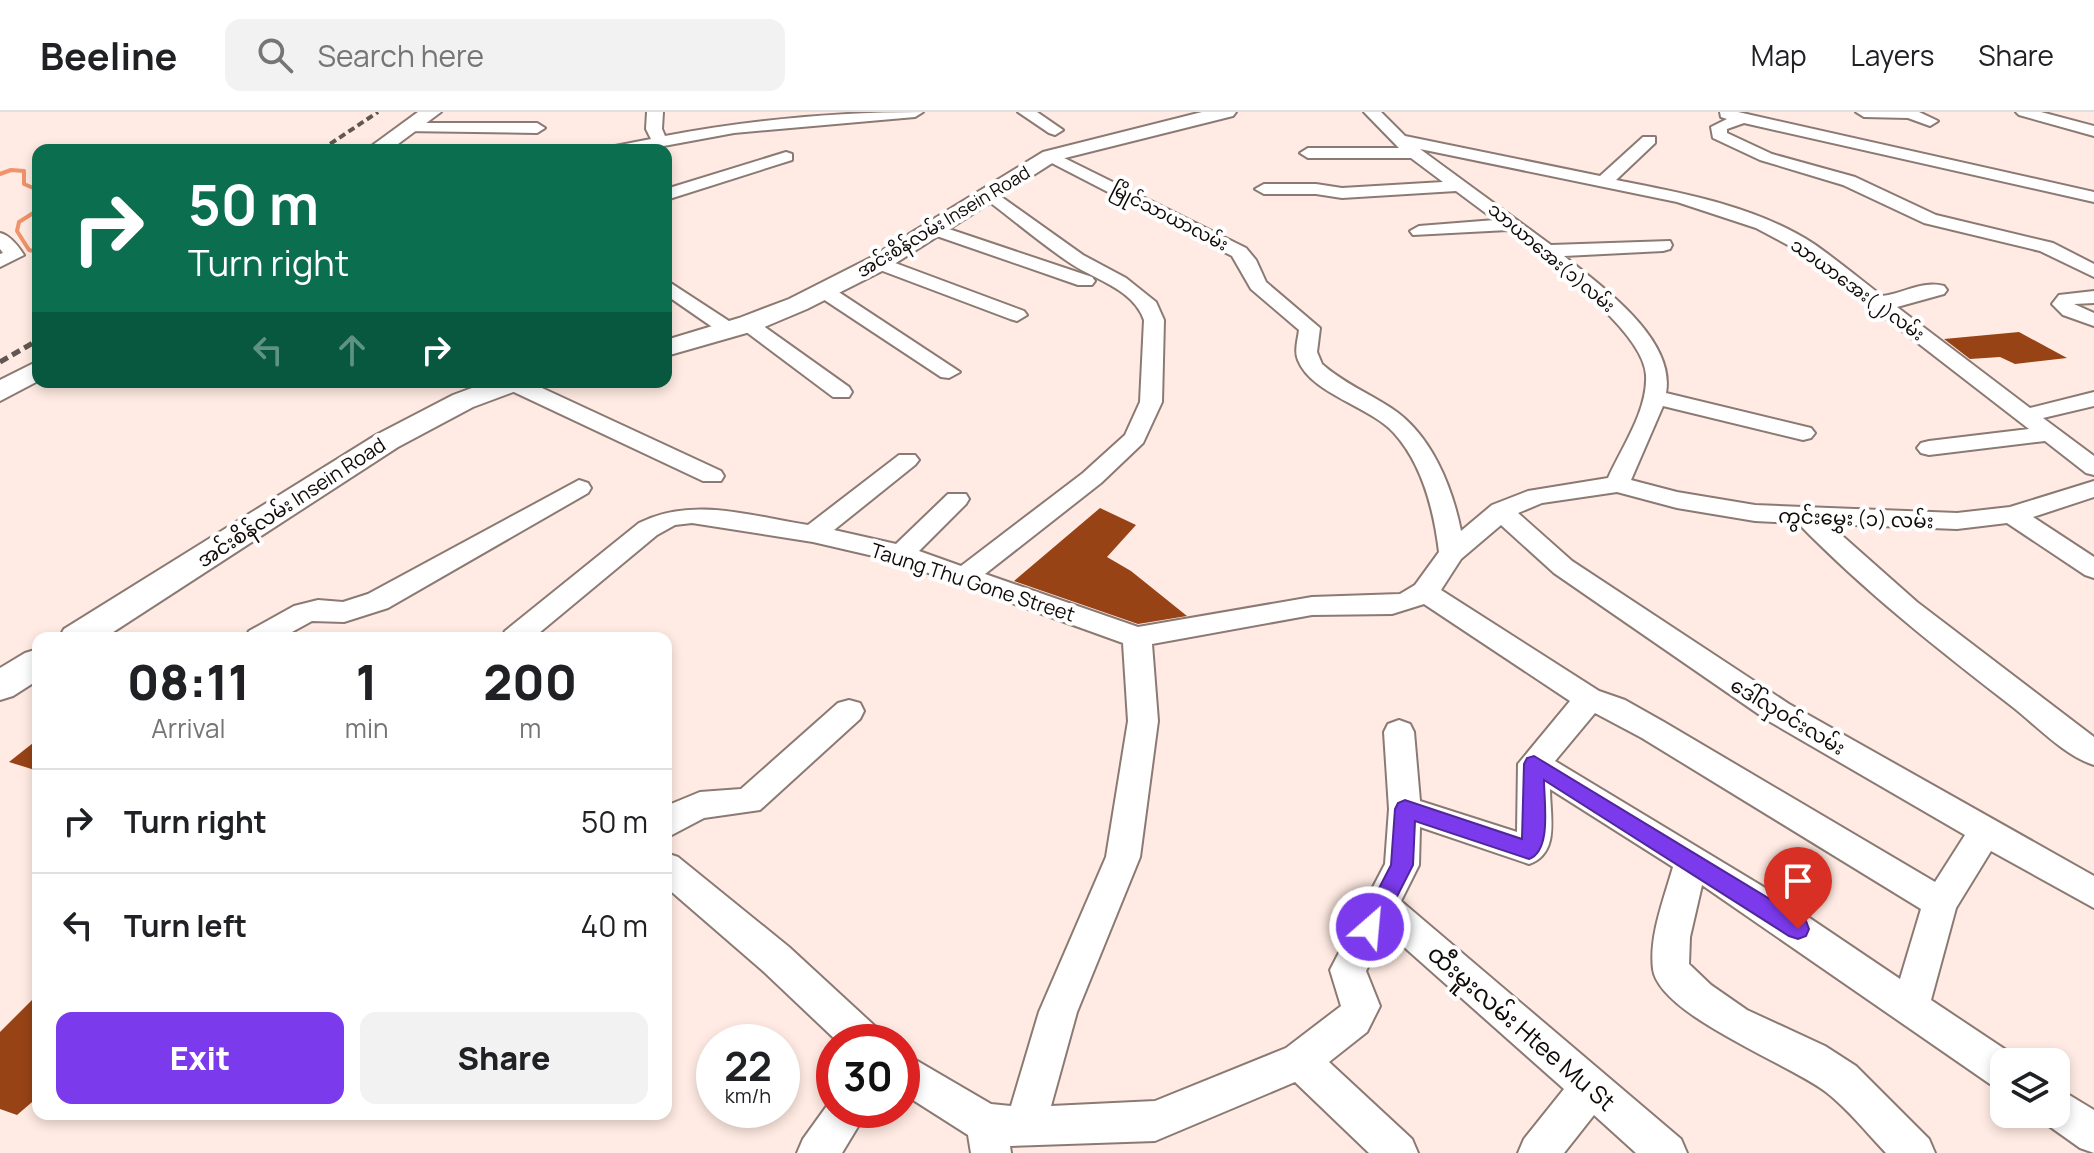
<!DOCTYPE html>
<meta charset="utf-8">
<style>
body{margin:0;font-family:Manrope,"Noto Sans Myanmar",sans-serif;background:#f2f2f2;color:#202124;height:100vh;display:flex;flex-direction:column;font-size:30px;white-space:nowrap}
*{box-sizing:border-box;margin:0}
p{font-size:26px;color:#757577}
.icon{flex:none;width:44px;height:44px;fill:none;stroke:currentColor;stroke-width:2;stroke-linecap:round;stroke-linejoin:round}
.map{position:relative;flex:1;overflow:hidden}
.panel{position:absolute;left:32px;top:520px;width:640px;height:488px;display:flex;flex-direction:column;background:#fff;border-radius:16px;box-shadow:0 4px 12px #0003}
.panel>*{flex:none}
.banner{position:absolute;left:32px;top:32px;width:640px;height:244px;border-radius:16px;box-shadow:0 4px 12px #0003;background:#0b6e4f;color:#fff;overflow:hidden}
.buttons{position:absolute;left:1990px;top:936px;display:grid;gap:16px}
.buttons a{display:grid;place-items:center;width:80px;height:80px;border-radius:16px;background:#fff;box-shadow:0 4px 12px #0003;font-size:40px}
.speed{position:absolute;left:696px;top:912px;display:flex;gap:16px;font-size:40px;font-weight:700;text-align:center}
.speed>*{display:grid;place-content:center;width:104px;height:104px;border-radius:50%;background:#fff;box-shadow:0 4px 12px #0003;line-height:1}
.speed small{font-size:20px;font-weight:400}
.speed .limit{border:12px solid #d22;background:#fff;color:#111}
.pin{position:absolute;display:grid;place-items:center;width:68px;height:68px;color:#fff;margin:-82px -34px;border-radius:50% 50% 50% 0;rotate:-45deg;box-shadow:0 0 8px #0007}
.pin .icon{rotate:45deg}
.me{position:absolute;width:88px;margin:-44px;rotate:27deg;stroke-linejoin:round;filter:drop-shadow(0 0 6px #0008)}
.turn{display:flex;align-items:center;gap:28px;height:168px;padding:0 24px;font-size:36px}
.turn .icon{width:104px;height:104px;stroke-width:2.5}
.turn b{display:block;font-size:56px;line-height:68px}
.lanes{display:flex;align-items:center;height:76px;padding:0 24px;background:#0003;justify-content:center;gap:40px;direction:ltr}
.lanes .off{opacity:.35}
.eta{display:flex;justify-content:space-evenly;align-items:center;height:136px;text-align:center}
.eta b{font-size:48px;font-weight:800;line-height:56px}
.action{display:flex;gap:16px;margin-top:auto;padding:16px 24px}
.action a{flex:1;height:92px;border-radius:16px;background:#7c3aed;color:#fff;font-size:32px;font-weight:800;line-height:92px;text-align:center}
.action a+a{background:#f2f2f2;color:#202124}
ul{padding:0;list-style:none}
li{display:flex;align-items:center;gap:24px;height:104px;padding:0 24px;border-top:2px solid #e0e0e0}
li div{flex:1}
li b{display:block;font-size:30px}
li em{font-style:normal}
header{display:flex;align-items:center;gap:48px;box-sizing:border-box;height:112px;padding:0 40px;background:#fff;border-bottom:2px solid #e0e0e0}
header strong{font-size:38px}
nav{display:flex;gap:44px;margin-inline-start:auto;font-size:28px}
.search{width:560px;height:72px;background:#f2f2f2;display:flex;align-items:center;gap:20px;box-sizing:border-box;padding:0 28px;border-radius:16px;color:#757577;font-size:30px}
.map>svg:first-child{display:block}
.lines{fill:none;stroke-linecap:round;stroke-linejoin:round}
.stream{stroke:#ef9369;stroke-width:4}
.building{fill:#974316}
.minor-casing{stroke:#8b7a73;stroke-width:4}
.major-casing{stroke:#8b7a73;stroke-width:4}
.minor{fill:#fff;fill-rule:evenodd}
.major{fill:#fff;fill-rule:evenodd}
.rail-far1{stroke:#615652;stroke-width:4;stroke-dasharray:7 4;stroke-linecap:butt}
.rail{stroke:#615652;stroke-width:5;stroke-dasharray:9 5;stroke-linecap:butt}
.route{fill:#7c3aed;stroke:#51269a;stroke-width:2}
.labels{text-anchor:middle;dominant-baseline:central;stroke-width:8;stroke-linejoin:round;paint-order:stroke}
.far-street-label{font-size:18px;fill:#100a08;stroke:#fff}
.street-label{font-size:20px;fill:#100a08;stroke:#fff}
.near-street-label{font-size:24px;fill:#100a08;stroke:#fff}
</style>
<header>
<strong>Beeline</strong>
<div class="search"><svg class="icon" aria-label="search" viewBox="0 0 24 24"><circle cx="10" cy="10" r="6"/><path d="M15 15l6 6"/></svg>Search here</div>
<nav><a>Map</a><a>Layers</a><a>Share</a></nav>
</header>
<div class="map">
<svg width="2094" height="1041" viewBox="0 0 2094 1041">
<rect width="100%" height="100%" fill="#ffebe3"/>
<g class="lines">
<g class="stream">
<path d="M0,62L11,58L24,59V72L38,78"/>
<path d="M38,98L19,110L17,119L29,138L38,140"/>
</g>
</g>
<g class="building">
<path d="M2019,220L2067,246L2015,252L2000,245L1970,247L1944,227Z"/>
<path d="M1100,396L1136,413L1107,445L1131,459L1187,504L1138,512L1014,469Z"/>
<path d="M38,627V659L9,650Z"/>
<path d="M38,882V985L17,1003L0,997V920Z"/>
</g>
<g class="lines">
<defs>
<g id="minor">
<path d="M647,0H663L662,17L665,24C750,8 836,0 923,0L915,5L734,21L642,38H608L610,35L651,27L646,17Z"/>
<path d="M1018,0H1037L1063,18L1055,23L1049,21Z"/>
<path d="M1364,0H1381L1405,24L1600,64L1643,25H1655V31L1616,68C1682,81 1756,94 1814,132C1837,148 1860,167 1882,184C1903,182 1922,168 1944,174L1947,178L1944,182L1897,195L2030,296L2094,280V294L2043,306L2094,344V363L2086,361L2045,329L1929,343L1921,341L1917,336L1921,331L1929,329L2029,317L1799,139L1756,116L1677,90L1420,37L1551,133L1670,129L1672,133L1670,137L1663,139L1564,144C1602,175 1676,227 1666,281L1811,316L1815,321L1811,326L1803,328L1663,294L1631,368L1677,380L1755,393L1957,401L2010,395L2094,369V385L2033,405L2094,445V466L2085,463L2007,411L1957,417L1829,412L1917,490L2094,625V653C2065,644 2038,615 2014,596C1939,538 1864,479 1798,411L1755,409L1677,396L1617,380L1542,391L1518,401L1572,449L1789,592L2094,764V796L1991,739L1956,796L1931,888L2018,946L2020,950H2004V978L1990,972L1702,773L1690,825L1689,852L1711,873L1747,898L1825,934L1856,954L1929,1027L1935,1041H1886C1867,1021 1848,997 1826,980C1790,952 1659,903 1653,857C1649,824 1664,787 1673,755L1550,677C1550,705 1560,741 1529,752L1420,715L1419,753L1401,789L1681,1027L1687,1041H1636L1594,1003L1564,1041H1518L1524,1027L1564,977L1386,819L1366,859L1380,894L1367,920L1329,950L1412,1027L1418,1041H1369L1295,970L1155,1029L1010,1034L1011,1041H971L968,1023L902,981V940L991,992L1011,994L1039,900L1106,745L1128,609L1123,531L895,449L813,430L692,411L675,413L657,423L533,526H501L505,519L639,411C693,384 750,404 808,413L899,343H915L919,348L915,353L834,418L896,432L948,382H966L969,387L966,392L919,439L961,454L1083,361L1125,323L1140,290L1144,208C1133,176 1092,167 1067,149C1038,129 1011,106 983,85L980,81L983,77L989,76L1083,143L1126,166L1156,190L1164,208L1162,290L1143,331L1101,371L985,462L1138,515L1312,485L1400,482L1415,473L1439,440C1434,399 1423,353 1394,321C1370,294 1311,282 1298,248C1294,239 1298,227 1299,218L1251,177L1232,144L1044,47V41L1050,39L1246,136L1256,148L1266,170L1320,216L1317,240L1322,252C1342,270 1368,281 1391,296C1431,322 1452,374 1461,419L1492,393L1528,379L1608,366C1622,335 1648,298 1646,263C1644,218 1542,145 1508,118L1413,123L1410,119L1419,114L1495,108L1456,79L1342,86L1316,82H1264L1255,77L1264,72H1316L1342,76L1443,70L1411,46H1308L1300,41L1308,36H1399ZM1501,413L1554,461L1767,608L1965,723L1935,770L1664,610L1625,588L1599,579L1441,478L1461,447ZM1424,492L1570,589L1518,652L1517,720L1420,689L1414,620L1410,612L1399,608L1388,612L1384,620L1389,697L1385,752L1330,858L1341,894L1286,936L1155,989L1051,994L1077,900L1140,745L1158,609L1152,532L1312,503L1392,502ZM1595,601L1642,626L1921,797L1900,867L1762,774L1555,649Z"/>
<path d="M1720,0H1738L2094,80V90L1744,11L1727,17V21L1772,42L1855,65L1936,103L2053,131L2094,152V165L2040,139L1924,111L1843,73L1760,48L1713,26L1711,15L1727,7L1721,5Z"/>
<path d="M1856,0H1919L1938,9L1930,14L1908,6L1864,5Z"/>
<path d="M2016,0H2041L2094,14V24L2019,3Z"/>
<path d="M408,11H537L545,16L537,21L402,19V13Z"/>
<path d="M786,40L792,42V48L666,88V77Z"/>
<path d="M934,112L1092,165L1095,169L1092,173H1078L928,121L925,117L928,113Z"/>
<path d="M0,121C10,123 18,134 24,143L0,155V142L3,141L0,137Z"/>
<path d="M879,145L1024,199L1027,203L1017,209L1010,207L872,155L870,151Z"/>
<path d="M666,168L735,213L738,217L735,221H721L666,183Z"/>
<path d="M824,173L831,175L960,260L949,266L941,265L817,183L814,179Z"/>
<path d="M2094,179V191L2074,192L2094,201V214L2063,203L2052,192L2059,183Z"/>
<path d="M748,206L755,208L849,275L852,280L849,285H833L741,216L738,212L741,208Z"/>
<path d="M500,270H529L721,359L724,364L721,369H703L503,275Z"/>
<path d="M579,368L588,371L591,376L588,381L388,496L344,510L312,509L281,526H245L249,519L294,494L318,488L343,490L368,482Z"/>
<path d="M849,588L860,591L864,599L860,607L760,698L704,706L666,726V694L700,680L741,677L838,591Z"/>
<path d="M666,741L678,745L789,835L878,917L884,930H838L763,859L666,775Z"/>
<path d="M2056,975L2094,998V1041L2080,1036L2042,1009L2039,1002H2056Z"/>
<path d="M834,984V998H868L842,1041H797L803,1027Z"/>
</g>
<g id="major">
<path d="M418,0H441L390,38H366Z"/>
<path d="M1202,0H1236L1233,4L1057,48L888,156L807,197L757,218L666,244V228L739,206L789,187L870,146L1043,40Z"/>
<path d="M38,249V269L0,289V268Z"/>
<path d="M488,270H528L524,276L473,295L398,335L104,526H59L64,517L376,323L453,283Z"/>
<path d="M38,537V568L13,584L0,588V556L25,541Z"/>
</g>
</defs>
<use href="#minor" class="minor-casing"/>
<use href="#major" class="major-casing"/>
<use href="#minor" class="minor"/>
<use href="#major" class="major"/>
<path class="rail-far1" d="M321,38L378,0"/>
<path class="rail" d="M0,250L38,228"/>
</g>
<path class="route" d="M1534,644L1806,809L1809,817L1806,824L1798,827L1789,824L1544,668C1544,690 1552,739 1529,747L1415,709L1413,753L1378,822L1370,825L1362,822L1359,815L1391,753L1395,697L1398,691L1405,688L1522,727L1524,652L1527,646Z"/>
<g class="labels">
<g class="far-street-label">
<text transform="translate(1170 104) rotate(27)">မြိုင်သာယာလမ်း</text>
<text transform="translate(943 109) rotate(-31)">အင်းစိန်လမ်း Insein Road</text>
<text transform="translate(1552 145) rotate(40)">သာယာအေး(၁)လမ်း</text>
<text transform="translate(1858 177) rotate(36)">သာယာအေး(၂)လမ်း</text>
</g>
<g class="street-label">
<text transform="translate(291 390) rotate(-33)">အင်းစိန်လမ်း Insein Road</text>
<text transform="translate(1856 406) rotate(2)">ကွင်းမွှေး (၁) လမ်း</text>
<text transform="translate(973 470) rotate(18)">Taung Thu Gone Street</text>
<text transform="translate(1788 604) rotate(31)">ဒေါ်လှဝင်းလမ်း</text>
</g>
<g class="near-street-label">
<text transform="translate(1522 915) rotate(41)">ထီးမူးလမ်း Htee Mu St</text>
</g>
</g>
</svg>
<div class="buttons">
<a><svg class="icon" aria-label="layers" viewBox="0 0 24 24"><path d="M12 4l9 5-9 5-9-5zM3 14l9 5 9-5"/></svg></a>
</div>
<div class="speed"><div>22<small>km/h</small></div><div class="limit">30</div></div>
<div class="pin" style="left:1798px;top:817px;background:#d93025"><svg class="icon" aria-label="arrive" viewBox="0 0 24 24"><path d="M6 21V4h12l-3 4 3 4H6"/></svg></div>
<svg class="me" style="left:1370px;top:815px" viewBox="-20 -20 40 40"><circle r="17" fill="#7c3aed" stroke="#fff" stroke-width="3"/><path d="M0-11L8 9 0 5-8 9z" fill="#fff"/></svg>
<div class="banner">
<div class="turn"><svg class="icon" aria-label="right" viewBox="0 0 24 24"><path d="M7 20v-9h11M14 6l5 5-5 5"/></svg><div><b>50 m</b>Turn right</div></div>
<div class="lanes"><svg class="icon off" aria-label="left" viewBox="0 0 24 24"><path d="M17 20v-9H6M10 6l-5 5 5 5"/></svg><svg class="icon off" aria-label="ahead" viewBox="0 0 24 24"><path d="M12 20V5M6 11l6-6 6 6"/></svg><svg class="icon" aria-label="right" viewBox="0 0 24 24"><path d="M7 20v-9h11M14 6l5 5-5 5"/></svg></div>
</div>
<section class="panel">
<div class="eta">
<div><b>08:11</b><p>Arrival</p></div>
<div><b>1</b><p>min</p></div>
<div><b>200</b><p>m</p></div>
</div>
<ul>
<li><svg class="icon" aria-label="right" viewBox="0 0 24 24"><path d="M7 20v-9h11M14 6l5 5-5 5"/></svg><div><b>Turn right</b></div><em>50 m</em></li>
<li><svg class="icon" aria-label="left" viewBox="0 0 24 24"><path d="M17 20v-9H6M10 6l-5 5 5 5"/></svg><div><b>Turn left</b></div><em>40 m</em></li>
</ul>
<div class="action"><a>Exit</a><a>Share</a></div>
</section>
</div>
